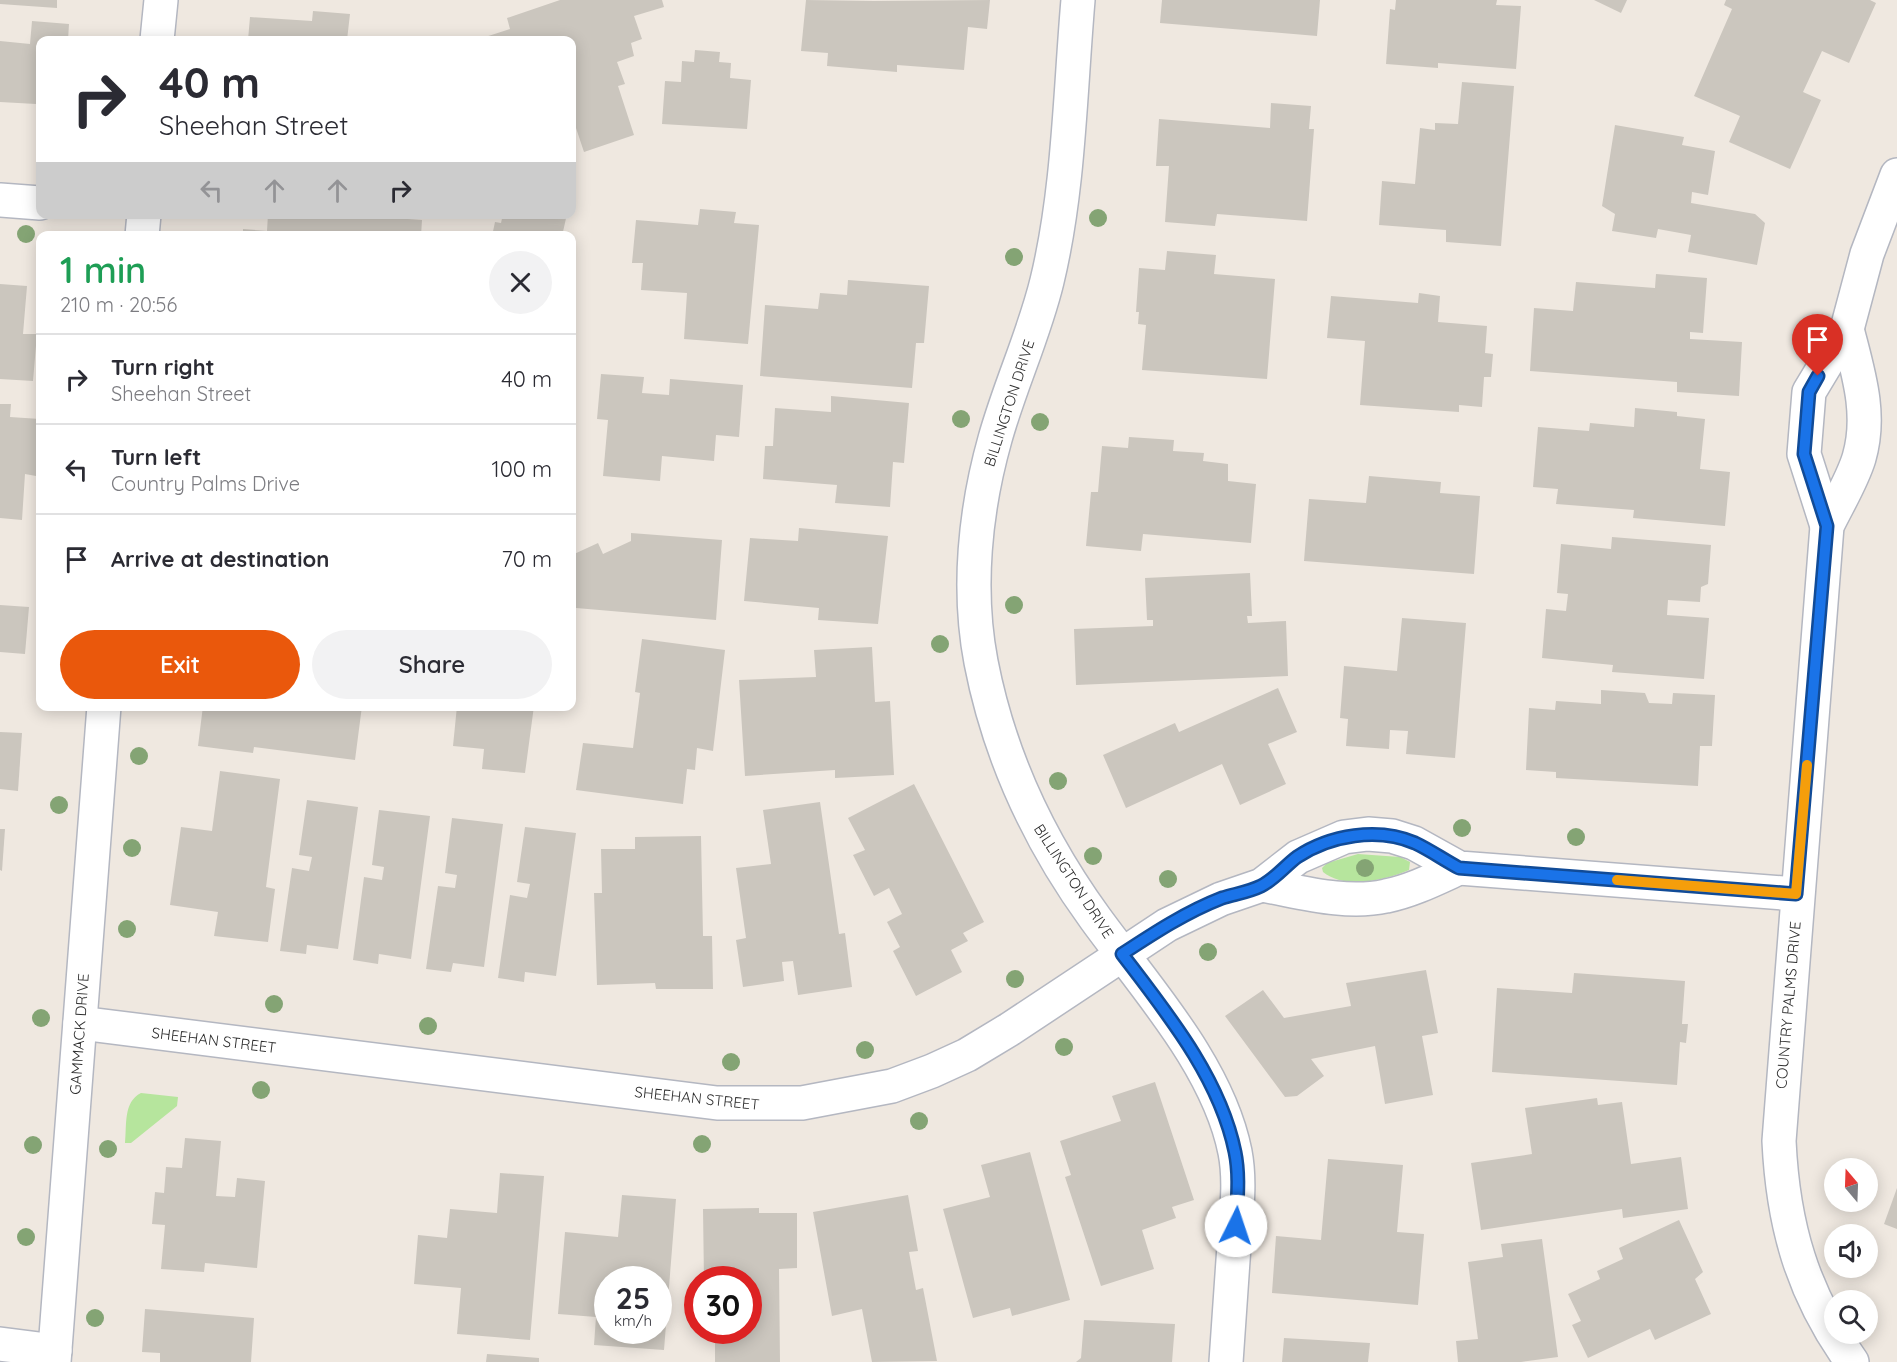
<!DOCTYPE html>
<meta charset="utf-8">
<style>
body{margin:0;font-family:Quicksand,sans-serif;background:#f2f2f3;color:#2b2b33;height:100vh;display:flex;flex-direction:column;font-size:22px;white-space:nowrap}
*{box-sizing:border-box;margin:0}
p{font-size:20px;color:#7c7c81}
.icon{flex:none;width:33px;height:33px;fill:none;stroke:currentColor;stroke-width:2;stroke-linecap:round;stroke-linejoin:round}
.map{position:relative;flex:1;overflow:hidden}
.side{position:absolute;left:36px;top:231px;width:540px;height:480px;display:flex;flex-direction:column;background:#fff;border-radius:12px;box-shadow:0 3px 15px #0003}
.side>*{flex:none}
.banner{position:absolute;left:36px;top:36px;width:540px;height:183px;border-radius:12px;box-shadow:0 3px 15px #0003;background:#fff;color:#2b2b33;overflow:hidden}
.needle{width:39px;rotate:341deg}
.tools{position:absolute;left:1824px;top:1158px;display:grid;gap:12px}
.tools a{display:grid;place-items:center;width:54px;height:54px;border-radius:50%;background:#fff;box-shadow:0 3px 15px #0003;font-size:30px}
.speed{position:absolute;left:594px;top:1266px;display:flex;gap:12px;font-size:30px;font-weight:700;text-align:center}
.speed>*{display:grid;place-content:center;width:78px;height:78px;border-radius:50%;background:#fff;box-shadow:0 3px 15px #0003;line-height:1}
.speed small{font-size:15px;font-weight:400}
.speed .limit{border:9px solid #d22;background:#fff;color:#111}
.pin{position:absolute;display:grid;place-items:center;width:51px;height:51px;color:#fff;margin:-62px -26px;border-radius:50% 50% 50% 0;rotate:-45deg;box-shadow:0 0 6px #0007}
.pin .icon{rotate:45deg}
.me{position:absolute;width:66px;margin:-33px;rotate:4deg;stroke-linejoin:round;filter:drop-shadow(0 0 4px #0008)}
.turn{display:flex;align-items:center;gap:21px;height:126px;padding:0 24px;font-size:27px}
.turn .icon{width:78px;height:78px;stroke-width:2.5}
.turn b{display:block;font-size:42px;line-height:51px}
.lanes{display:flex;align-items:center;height:57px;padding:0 24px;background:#0003;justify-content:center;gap:30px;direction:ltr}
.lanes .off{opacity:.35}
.round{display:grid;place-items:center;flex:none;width:63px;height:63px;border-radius:32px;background:#f2f2f3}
.head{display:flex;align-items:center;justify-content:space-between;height:102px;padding:0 24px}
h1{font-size:36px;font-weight:600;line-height:45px;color:#1e9e55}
.cta{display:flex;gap:12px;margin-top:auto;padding:12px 24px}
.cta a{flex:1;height:69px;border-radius:36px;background:#ea580c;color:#fff;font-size:24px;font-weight:600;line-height:69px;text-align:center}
.cta a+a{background:#f2f2f3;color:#2b2b33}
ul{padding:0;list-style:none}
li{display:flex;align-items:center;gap:18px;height:90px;padding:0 24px;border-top:2px solid #e1e1e2}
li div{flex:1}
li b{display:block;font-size:22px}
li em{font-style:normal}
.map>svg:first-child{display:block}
.green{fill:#b6e59d}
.building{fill:#cbc6be;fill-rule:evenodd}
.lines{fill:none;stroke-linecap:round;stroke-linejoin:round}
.minor-casing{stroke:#b4b7c1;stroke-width:36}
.minor{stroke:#fff;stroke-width:33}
.tree{fill:#84a474}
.route-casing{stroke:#114b97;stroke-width:15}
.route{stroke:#1a73e8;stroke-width:10}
.slow{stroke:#f59e0b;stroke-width:10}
.labels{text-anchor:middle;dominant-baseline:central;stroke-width:5;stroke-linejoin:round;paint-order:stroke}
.street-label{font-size:15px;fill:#2e2e2e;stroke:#fff}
</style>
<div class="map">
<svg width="1897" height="1362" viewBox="0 0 1897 1362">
<rect width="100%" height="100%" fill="#efe8e0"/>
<g class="green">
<path d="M1358,854L1400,857L1410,862L1409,870C1385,880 1345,890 1323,872L1322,868L1327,863Z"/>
<path d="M141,1093L178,1097L177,1106L131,1143H125C127,1125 123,1102 141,1093Z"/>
</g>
<g class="building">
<path d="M0,0H57V8L0,4Z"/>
<path d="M560,0H662L664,7L634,16L642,39L631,43L634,56L617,62L625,84L618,86L634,135L584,152L572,116V40H476L510,29L507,18Z"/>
<path d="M806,0L874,1L990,0L987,29L968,27L964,70L897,65V72L827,66L828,53L801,51Z"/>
<path d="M1162,0H1320L1317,36L1160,23Z"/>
<path d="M1396,0H1497L1496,5L1521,6L1516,69L1438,63V68L1386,64L1390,9L1395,10Z"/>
<path d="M1594,0H1627L1621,13Z"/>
<path d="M1726,0H1870L1876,3L1849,63L1822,51L1803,92L1821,100L1790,169L1729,142L1740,116L1694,96L1732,9L1724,5Z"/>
<path d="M313,11L350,14L347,40H248L250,17L312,21Z"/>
<path d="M32,21L69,24L68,40H40V70H38L36,104L0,102V41L30,44Z"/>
<path d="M695,50L720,52L719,62L731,63L730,78L751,80L747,129L662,124L665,81L681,82L682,61L694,62Z"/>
<path d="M1462,82L1514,86L1501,246L1446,242V230L1379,225L1382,181L1415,184L1420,128L1435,130V123L1458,124Z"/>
<path d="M1271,103L1311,106L1309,129H1314L1307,221L1217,214L1215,226L1165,222L1169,166H1156L1159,119L1270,128Z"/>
<path d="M1615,125L1684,137L1682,145L1715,151L1708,195L1692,192L1691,203L1755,214L1765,223L1757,265L1688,252L1691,235L1658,229L1656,238L1612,231L1615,214L1602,206Z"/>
<path d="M700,209L736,212L734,223L759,225L748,344L684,339L687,293L641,290L643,263H632L636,220L698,225Z"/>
<path d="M268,214H394V218L422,220L421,236H243V229L267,231Z"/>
<path d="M503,214H567L562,236H492L495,222L501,223Z"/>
<path d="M1167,251L1216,255L1214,274L1275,279L1267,379L1142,370L1146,325L1138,324L1139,312H1136L1139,268L1165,270Z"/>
<path d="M1656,274L1707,278L1703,333L1690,332V339L1742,342L1739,396L1677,392V382L1530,371L1534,308L1573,311L1576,282L1655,288Z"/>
<path d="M848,280L929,286L924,343H916L912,388L760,376L765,305L818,309L820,293L847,295Z"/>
<path d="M0,284L27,286L23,334H37L33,381L0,379Z"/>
<path d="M1419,293L1440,296L1438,322L1487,326L1485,353L1493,354L1491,377H1484L1482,407L1459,405V412L1360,405L1365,341L1327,338L1331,296L1418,303Z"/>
<path d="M601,374L644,377L642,393L669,395L670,379L743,385L739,437L716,435L714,461L662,456L660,481L603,476L608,420L597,419Z"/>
<path d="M831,396L909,403L904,463L893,462L890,507L835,503L837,485L763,479L765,446H773L775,408L831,412Z"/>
<path d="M0,404H11L10,417L40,419L36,476L25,474L22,520L0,518Z"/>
<path d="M1635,408L1677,412V416L1705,419L1700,469L1730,472L1725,526L1633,518L1634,510L1556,504L1558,489L1533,487L1538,427L1589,431L1590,423L1634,427Z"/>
<path d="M1129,437L1174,440L1173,451L1204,453L1203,461L1228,464V481L1256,484L1251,543L1143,534L1141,551L1086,546L1091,492H1098L1102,446L1128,448Z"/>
<path d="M1369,476L1441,482L1440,493L1480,496L1474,574L1304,561L1309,499L1366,503Z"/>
<path d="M799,528L888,536L878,624L818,620L819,608L744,601L750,538L798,541Z"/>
<path d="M631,533L722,540L716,620L576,608L572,597V555L598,543L603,554L631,541Z"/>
<path d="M1612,537L1711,545L1708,584L1701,587L1700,602L1668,600L1667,615L1709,618L1704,679L1612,672L1613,665L1542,658L1546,609L1566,611L1568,594L1557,593L1561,544L1611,549Z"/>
<path d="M1250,573L1252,616H1247L1248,623L1286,621L1288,676L1076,685L1074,629L1153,626V620H1147L1145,578Z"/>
<path d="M0,605L29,607L25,654L0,652Z"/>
<path d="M1402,618L1466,623L1455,758L1406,754L1408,731L1390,730L1389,749L1346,746L1348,719L1340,718L1344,666L1397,671Z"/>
<path d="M642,639L725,650L713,751L697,748L695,770L687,769L683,804L576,790L583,743L633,748L640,693L635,692Z"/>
<path d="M872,647L875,702L890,701L894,775L835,778V770L745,776L739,680L816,677L814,650Z"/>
<path d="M1278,688L1297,732L1268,744L1286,784L1240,805L1222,764L1126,808L1103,755L1175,723L1179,732Z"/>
<path d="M1601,690L1645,693L1649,703L1672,704L1673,693L1715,695L1712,746H1700L1698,786L1556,778V772L1526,770L1529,708L1555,710L1556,701L1601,704Z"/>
<path d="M203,706H362L355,760L254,747L253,753L198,746Z"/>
<path d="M457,706H534L525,773L482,769L484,749L453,746Z"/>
<path d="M0,732L22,733L18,791L0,789Z"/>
<path d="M220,771L280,779L266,887L275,889L268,942L214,936L218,912L170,905L181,827L212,831Z"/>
<path d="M914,784L984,922L963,933L968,941L951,950L962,972L916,996L893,951L900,947L887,922L902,914L889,888L874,896L853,855L865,850L848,818Z"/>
<path d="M307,800L358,807L338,949L307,945L306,954L280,951L292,868L309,871L312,857L299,855Z"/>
<path d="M820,802L839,934L845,933L852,987L798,995L793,961L782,962L784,981L743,987L736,940L746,938L736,868L771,864L763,810Z"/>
<path d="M379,810L430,816L411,959L379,954L378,964L353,960L364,877L382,880L384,867L372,865Z"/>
<path d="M452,818L503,824L484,967L453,963L451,972L426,969L438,886L455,888L457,875L445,873Z"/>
<path d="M525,827L576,833L556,976L525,972L524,982L498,978L510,895L527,898L530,884L517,882Z"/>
<path d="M0,829H5L2,871L0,870Z"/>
<path d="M701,836L703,936H712L713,989H656L655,983L597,985L594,893H602L601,849H635V837Z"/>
<path d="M1426,970L1438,1033L1422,1036L1433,1095L1385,1104L1375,1046L1311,1059L1324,1076L1297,1096L1285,1097L1225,1016L1263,990L1284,1018L1351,1006L1346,983Z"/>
<path d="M1574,973L1685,981L1682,1024H1688L1686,1043L1680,1042L1677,1085L1492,1072L1497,988L1572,993Z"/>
<path d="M1155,1082L1194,1200L1172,1207L1176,1218L1142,1230L1154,1269L1101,1286L1065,1177L1071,1175L1060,1141L1121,1121L1112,1096Z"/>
<path d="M1597,1098L1598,1105L1622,1102L1631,1164L1681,1157L1688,1209L1623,1218L1622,1209L1481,1230L1471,1163L1532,1154L1525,1108Z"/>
<path d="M185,1138L221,1141L216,1196L235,1197L237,1178L265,1181L257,1268L205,1263L204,1272L161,1269L165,1225L152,1224L155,1192L164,1193L166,1167L182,1168Z"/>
<path d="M1030,1152L1070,1300L1012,1316L1010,1308L973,1318L943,1209L990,1197L981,1165Z"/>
<path d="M1328,1159L1403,1165L1397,1232L1424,1234L1418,1305L1272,1293L1276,1236L1321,1240Z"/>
<path d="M500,1173L544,1176L530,1340L457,1334L461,1288L414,1284L418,1235L447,1238L450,1209L497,1213Z"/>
<path d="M1897,1188V1229L1884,1224Z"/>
<path d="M622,1195L676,1199L664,1350L594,1345L596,1317L558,1314L565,1232L618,1237ZM608,1280H658V1330H608Z"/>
<path d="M908,1195L918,1251L909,1252L916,1290L923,1288L937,1361L872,1362L862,1309L832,1316L813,1212Z"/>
<path d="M759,1208V1213H797V1268L779,1269L780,1362H715V1330H748V1280H704L703,1209Z"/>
<path d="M1679,1220L1703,1272L1695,1279L1711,1314L1655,1340L1650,1329L1588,1358L1572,1325L1581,1321L1568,1294L1600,1279L1597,1271L1623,1259L1619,1248Z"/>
<path d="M1542,1239L1558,1357L1521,1362H1458L1456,1341L1478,1339L1468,1262L1503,1257L1501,1244Z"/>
<path d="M145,1309L254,1318L251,1362H160V1353L142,1352Z"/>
<path d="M1084,1320L1175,1324L1172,1362H1076L1081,1358Z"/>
<path d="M1284,1338L1370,1343L1368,1362H1282Z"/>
<path d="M487,1354L539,1358V1362H486Z"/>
</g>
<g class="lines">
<defs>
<g id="minor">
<path d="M1078,0C1070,93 1069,190 1047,281C1034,335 1010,385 995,439C975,510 967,589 981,662C999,755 1039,841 1095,918C1145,987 1218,1066 1235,1152C1241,1183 1236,1215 1234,1246C1231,1285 1229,1323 1226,1362"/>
<path d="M157,40L161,0"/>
<path d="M0,200L40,203"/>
<path d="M142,236L144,214"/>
<path d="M1847,329C1858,372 1872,414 1859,458C1852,481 1837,505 1827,526L1779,1141C1783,1225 1802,1293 1852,1362"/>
<path d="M1827,526L1804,454L1809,392L1847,329L1867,254L1897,175"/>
<path d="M1262,885C1301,892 1346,905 1386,896C1411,891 1435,879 1459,868"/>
<path d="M80,1023L717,1103H802L892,1086L932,1071L967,1055L1010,1029L1167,925L1221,899L1262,885L1298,857L1344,837L1368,834L1392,836L1414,843L1459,868L1796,894"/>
<path d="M0,1344L55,1351"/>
<path d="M54,1362L104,706"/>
</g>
</defs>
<use href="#minor" class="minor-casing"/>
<use href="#minor" class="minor"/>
</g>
<g class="tree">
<circle cx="1098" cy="218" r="9"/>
<circle cx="26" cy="234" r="9"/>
<circle cx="1014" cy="257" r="9"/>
<circle cx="961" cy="419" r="9"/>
<circle cx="1040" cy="422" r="9"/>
<circle cx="1014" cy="605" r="9"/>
<circle cx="940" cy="644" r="9"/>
<circle cx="139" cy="756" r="9"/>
<circle cx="1058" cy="781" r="9"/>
<circle cx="59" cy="805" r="9"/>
<circle cx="1462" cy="828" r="9"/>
<circle cx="1576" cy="837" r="9"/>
<circle cx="132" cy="848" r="9"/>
<circle cx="1093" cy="856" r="9"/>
<circle cx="1365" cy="868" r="9"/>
<circle cx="1168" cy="879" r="9"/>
<circle cx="127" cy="929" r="9"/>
<circle cx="1208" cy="952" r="9"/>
<circle cx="1015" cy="979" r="9"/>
<circle cx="274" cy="1004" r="9"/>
<circle cx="41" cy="1018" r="9"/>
<circle cx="428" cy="1026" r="9"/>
<circle cx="1064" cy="1047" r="9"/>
<circle cx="865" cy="1050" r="9"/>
<circle cx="731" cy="1062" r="9"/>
<circle cx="261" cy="1090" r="9"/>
<circle cx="919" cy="1121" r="9"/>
<circle cx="702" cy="1144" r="9"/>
<circle cx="33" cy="1145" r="9"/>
<circle cx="108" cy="1149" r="9"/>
<circle cx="26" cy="1237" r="9"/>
<circle cx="95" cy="1318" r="9"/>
</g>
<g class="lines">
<defs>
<path id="route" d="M1236,1226C1237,1201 1240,1176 1235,1152C1220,1078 1167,1013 1122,954C1154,933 1186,912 1222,898C1235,894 1249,892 1261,886C1275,879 1285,866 1297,857C1330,835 1378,827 1415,843C1430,850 1444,860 1459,868L1796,894L1827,526L1804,454L1809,392L1818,376"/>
</defs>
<use href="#route" class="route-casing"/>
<use href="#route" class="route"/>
<path class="slow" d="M1617,880L1796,894L1807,765"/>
</g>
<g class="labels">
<g class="street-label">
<text transform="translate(1009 403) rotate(-72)">BILLINGTON DRIVE</text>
<text transform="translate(1074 881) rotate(57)">BILLINGTON DRIVE</text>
<text transform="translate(1788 1005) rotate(-85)">COUNTRY PALMS DRIVE</text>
<text transform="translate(79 1034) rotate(-86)">GAMMACK DRIVE</text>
<text transform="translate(214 1040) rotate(7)">SHEEHAN STREET</text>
<text transform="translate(697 1098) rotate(6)">SHEEHAN STREET</text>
</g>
</g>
</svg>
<div class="tools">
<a><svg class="needle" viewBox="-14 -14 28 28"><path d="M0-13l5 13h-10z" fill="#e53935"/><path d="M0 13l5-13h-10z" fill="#7c7c81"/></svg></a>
<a><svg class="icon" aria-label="sound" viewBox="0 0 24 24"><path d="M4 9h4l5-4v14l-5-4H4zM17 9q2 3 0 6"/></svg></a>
<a><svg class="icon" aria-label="search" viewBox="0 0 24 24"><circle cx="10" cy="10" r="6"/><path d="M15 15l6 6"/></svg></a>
</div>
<div class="speed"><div>25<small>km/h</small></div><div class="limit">30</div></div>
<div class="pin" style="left:1818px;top:376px;background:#d93025"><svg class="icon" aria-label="arrive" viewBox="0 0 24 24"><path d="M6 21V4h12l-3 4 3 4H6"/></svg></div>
<svg class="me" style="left:1236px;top:1226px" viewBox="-20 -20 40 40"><circle r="19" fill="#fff"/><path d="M0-13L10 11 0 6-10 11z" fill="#1a73e8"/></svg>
<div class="banner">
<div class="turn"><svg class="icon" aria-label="right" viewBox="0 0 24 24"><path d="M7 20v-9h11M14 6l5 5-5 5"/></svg><div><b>40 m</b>Sheehan Street</div></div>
<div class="lanes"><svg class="icon off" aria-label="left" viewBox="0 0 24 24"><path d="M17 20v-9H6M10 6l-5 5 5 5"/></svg><svg class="icon off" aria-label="ahead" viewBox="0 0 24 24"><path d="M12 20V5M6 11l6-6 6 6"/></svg><svg class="icon off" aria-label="ahead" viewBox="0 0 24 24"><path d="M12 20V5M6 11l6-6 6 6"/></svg><svg class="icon" aria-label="right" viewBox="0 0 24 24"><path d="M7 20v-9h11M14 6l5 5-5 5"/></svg></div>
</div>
<section class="side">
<div class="head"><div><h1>1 min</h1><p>210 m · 20:56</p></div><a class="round"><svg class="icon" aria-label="close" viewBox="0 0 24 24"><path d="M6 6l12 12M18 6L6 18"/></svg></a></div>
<ul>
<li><svg class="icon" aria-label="right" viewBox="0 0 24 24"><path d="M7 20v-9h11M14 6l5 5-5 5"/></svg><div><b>Turn right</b><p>Sheehan Street</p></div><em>40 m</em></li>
<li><svg class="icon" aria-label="left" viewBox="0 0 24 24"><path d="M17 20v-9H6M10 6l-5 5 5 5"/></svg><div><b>Turn left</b><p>Country Palms Drive</p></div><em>100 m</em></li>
<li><svg class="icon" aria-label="arrive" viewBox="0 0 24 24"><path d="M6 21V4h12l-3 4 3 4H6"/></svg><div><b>Arrive at destination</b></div><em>70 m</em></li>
</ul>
<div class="cta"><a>Exit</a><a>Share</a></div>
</section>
</div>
